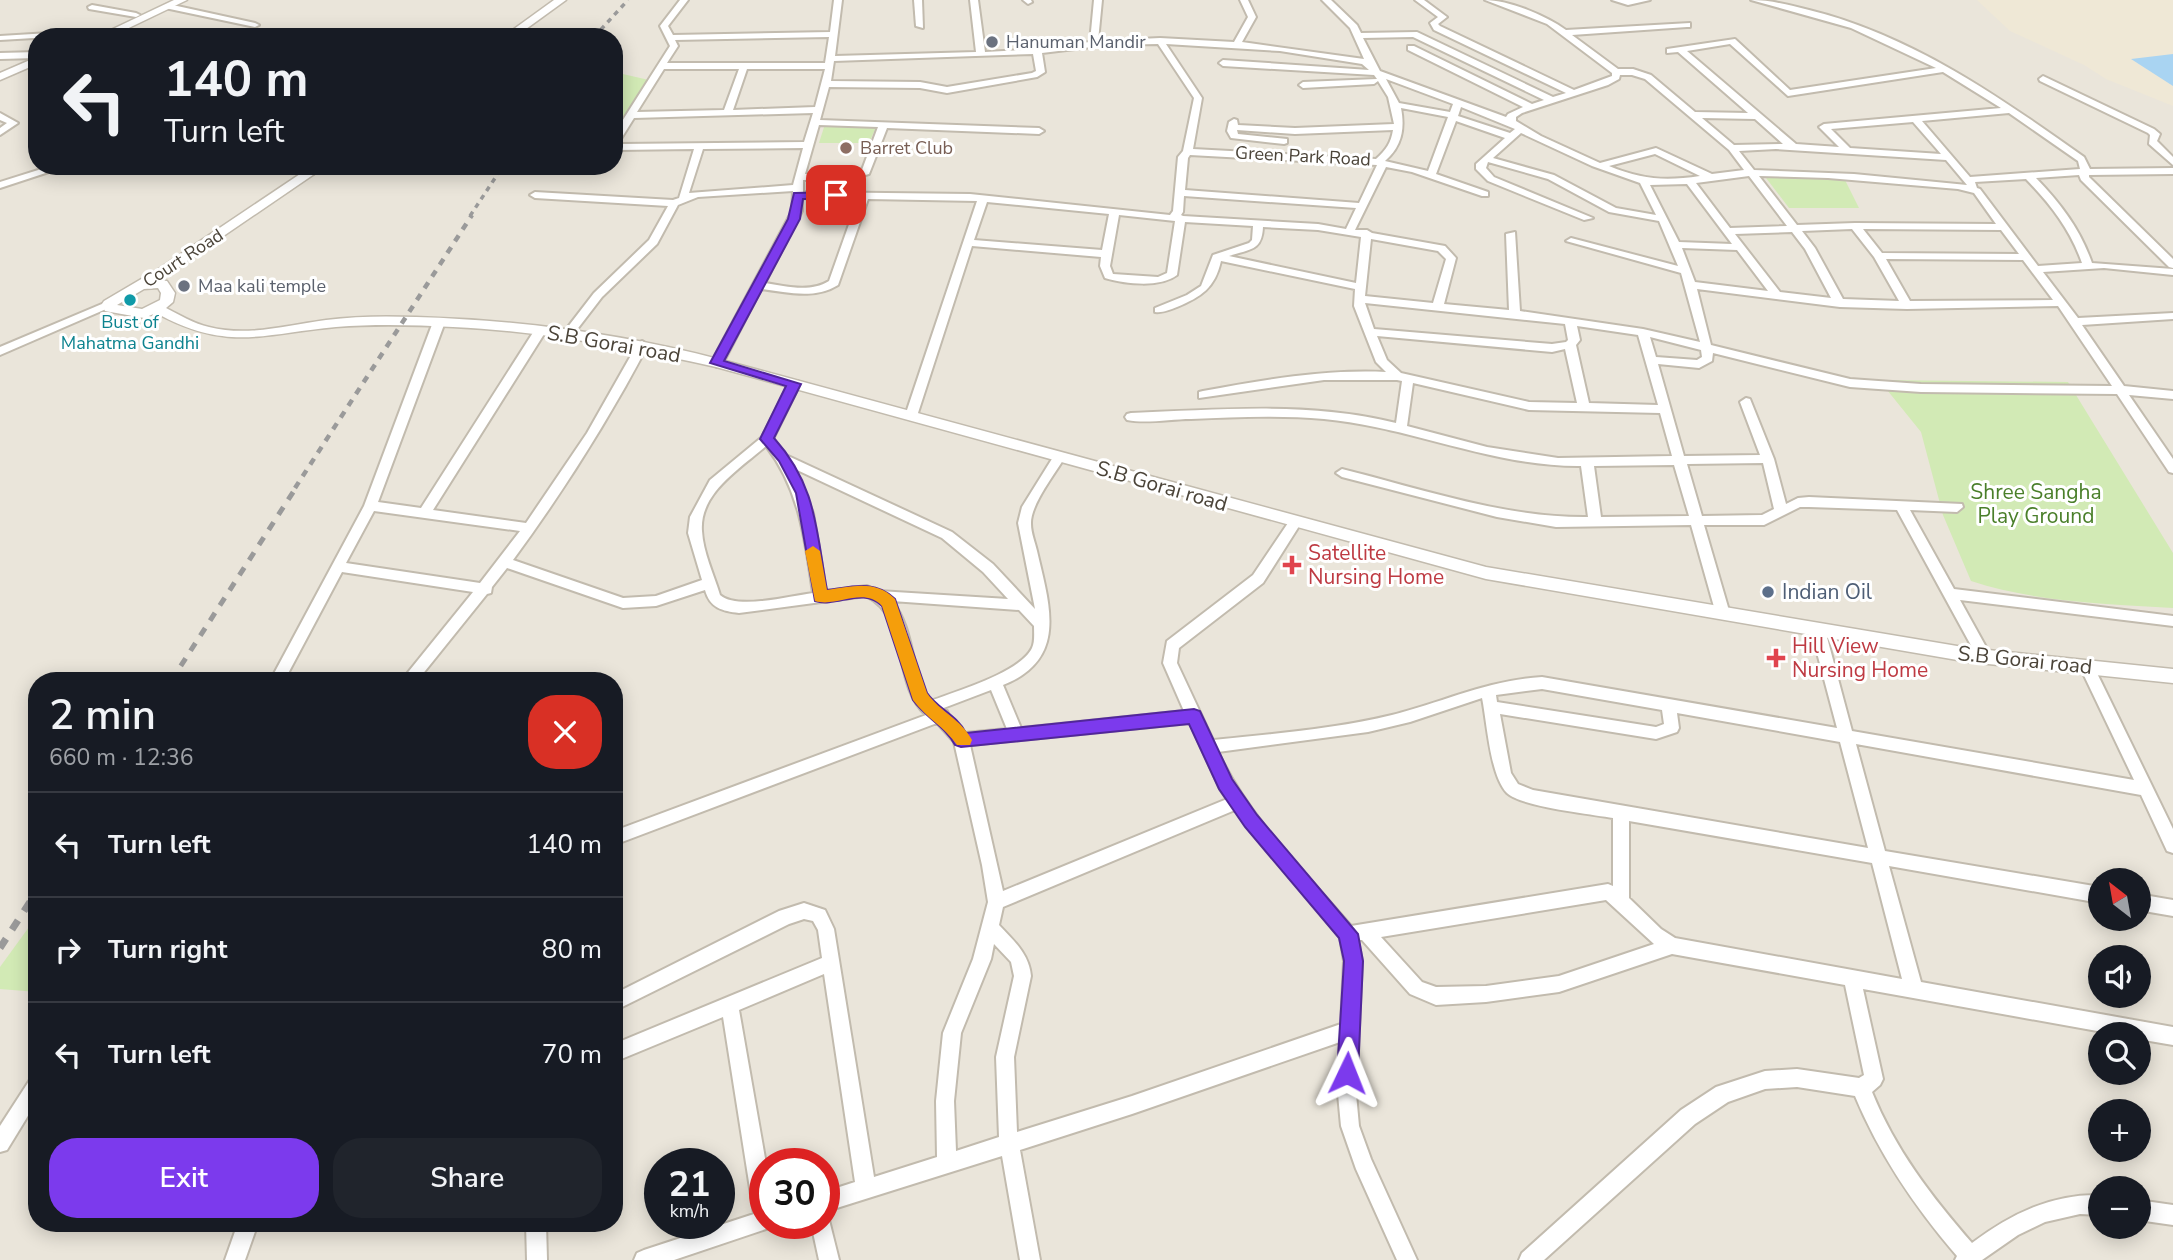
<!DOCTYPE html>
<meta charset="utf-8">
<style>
body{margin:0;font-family:"Nunito Sans",sans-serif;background:#20242c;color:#f1f3f6;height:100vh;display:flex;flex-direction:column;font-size:26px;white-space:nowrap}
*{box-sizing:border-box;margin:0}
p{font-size:23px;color:#9ea1a6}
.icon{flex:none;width:38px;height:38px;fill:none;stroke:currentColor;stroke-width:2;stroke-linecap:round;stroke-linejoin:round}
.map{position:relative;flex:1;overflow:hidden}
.side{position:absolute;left:28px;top:672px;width:595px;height:560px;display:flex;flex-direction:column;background:#171b24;border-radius:28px;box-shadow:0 4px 18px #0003}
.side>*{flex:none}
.hud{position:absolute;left:28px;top:28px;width:595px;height:147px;border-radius:28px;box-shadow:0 4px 18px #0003;background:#171b24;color:#f1f3f6;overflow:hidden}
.needle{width:46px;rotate:329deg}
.tools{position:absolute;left:2088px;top:868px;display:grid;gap:14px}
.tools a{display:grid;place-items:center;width:63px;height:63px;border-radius:50%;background:#171b24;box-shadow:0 4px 18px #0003;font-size:35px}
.speed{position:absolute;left:644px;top:1148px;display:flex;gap:14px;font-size:35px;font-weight:700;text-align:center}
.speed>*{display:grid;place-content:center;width:91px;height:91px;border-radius:50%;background:#171b24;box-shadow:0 4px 18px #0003;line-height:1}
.speed small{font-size:18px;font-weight:400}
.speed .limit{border:10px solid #d22;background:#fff;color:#111}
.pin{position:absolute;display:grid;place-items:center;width:60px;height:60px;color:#fff;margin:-30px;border-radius:14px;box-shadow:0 4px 10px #0006}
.me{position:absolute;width:77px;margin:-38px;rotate:2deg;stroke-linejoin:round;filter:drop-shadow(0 0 5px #0008)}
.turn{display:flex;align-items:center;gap:24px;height:147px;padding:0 21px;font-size:32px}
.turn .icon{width:91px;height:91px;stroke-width:2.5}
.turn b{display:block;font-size:49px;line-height:60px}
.round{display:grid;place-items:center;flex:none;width:74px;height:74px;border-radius:28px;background:#20242c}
.overview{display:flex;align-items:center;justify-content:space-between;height:119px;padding:0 21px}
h1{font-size:42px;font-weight:600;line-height:52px}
.action{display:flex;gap:14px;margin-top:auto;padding:14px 21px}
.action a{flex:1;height:80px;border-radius:28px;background:#7c3aed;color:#fff;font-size:28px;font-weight:600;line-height:80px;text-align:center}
.action a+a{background:#20242c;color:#f1f3f6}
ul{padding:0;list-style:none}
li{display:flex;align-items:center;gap:21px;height:105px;padding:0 21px;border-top:2px solid #363941}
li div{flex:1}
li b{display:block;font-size:26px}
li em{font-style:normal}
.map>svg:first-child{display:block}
.residential{fill:#eae5da;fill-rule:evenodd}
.education{fill:#efe8d6}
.green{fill:#d2eab5}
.water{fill:#a9d4f2}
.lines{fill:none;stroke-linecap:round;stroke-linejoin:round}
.minor-casing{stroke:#c2bbae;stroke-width:4}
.tertiary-casing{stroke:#c2bbae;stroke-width:3}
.minor{fill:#fff;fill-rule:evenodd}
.tertiary{fill:#fff;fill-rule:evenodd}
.rail-far3{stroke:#9a9a9a;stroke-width:3.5;stroke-dasharray:5 5;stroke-linecap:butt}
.rail-far2{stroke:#9a9a9a;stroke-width:4.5;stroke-dasharray:7 7;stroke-linecap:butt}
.rail-far1{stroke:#9a9a9a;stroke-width:5;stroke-dasharray:9 9;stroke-linecap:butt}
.rail{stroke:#9a9a9a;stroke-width:7;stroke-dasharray:11 11;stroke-linecap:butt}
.route{fill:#7c3aed;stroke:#51269a;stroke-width:2}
.slow{fill:#f59e0b}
.worship-dot{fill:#6b7280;stroke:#fff;stroke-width:2.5}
.education-dot{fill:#8d6e63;stroke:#fff;stroke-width:2.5}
.culture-dot{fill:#0f9aa8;stroke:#fff;stroke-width:2.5}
.health-dot{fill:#e0444e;stroke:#fff;stroke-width:2.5}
.service-dot{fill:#5c6f8a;stroke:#fff;stroke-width:2.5}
.labels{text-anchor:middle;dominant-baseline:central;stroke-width:6;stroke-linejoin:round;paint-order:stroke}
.far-worship-label{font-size:18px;fill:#5b616d;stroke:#fff;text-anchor:start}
.far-education-label{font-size:18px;fill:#785e54;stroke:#fff;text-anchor:start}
.far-street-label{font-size:18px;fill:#4b4439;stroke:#fff}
.far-culture-label{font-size:18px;fill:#0d838f;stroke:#fff}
.street-label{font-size:21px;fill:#4b4439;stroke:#fff}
.park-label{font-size:21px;fill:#4a7f2a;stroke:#fff}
.health-label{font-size:21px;fill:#be3a42;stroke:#fff;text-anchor:start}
.service-label{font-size:21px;fill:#4e5e75;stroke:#fff;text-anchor:start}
</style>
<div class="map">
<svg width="2173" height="1260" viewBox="0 0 2173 1260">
<rect width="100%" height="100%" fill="#f6f3ec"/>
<path class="residential" d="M0,0H2173V1260H0ZM37,37H614V166H37ZM37,681H614V1223H37ZM2100,880H2138V919H2100ZM2100,957H2138V996H2100ZM2100,1034H2138V1073H2100ZM2100,1111H2138V1150H2100ZM660,1164H719V1223H660ZM765,1164H824V1223H765ZM2100,1188H2138V1227H2100Z"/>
<path class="education" d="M1977,0H2173V106L2106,79L2084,65L2010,31Z"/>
<g class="green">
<path d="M614,72L649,80L614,136Z"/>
<path d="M825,124L877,125L869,143H819Z"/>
<path d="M1763,174L1844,178L1859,208H1789Z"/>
<path d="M1879,380L2068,382L2173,553V608C2106,604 2035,602 1971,581L1943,515L1921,432Z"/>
<path d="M37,916V992L0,989V967Z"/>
</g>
<path class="water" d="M2173,54V86L2131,59Z"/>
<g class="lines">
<defs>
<g id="minor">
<path d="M680,0H688L668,26L673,35L830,32L834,0H842L835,56L976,52L970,0H978L985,52L1023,50L1090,42L1094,0H1102L1098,41L1160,38L1234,42L1248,17L1240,0H1248L1256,17L1242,42L1364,59L1350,28L1322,0H1331L1357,25L1361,33L1417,32L1553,97L1566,93L1434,30L1430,23L1438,17L1415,0H1424L1447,17L1438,24L1440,26L1574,90L1612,76V73L1547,24L1485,0C1509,0 1547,16 1566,30L1690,23V27H1687L1572,35L1618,69H1633L1651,75L1695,112L1748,113L1678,52L1667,53V49L1735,39L1790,90L1936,68L1851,28L1751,0C1771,0 1789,5 1809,10C1911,35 2000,97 2084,157L2090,169L2173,168V174L2089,175V177L2173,259V268L2169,267L2081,180L2079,175L2036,178C2061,204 2080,229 2092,263L2173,269V275L2104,268L2043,272L2078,318L2173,313V319L2082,325L2124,386L2173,391V399L2129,395L2173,459V473L2169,472L2117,394L1921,392L1850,387L1713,353L1712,361L1699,368L1658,364L1684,456L1760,455L1740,402L1746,398L1750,399L1774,459L1786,504L1798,498L1809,497L1962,504L1963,507L1957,512L1910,510L1954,589L2173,616V626L1960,600L1991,656L1989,660H1979L1897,510L1809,507H1800L1764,525H1704L1730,614L1723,619L1716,614L1691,525L1556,527L1497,517L1342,477L1336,473L1342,469C1422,489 1505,518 1588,517L1581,466C1493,467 1411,427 1324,419C1280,415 1235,417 1191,419C1171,419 1146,424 1127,420L1125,417L1127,414L1131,413C1218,410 1310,401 1396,423L1402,381L1397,380H1324L1199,398V392L1203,391C1263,380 1324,369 1386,372L1376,362L1354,306L1355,289L1221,261C1215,288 1201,297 1177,307C1169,310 1163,313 1155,312V308L1187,295L1201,286L1213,255L1249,243L1252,240L1253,226L1185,222L1177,275C1160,288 1126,284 1105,278L1100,266L1101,257L972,246L917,416L911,420L905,416L977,201L868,199L838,285C814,300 787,292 761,289L723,363L717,367L711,363L792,211L793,191L698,197L678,205L657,244L602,297L572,336H564V332L594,293L649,240L668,206L535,198L530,195L535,192L673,200L679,198L694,149L617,150L614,149V134L670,46L660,26ZM829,37L825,63H667L678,46L675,40ZM1413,37L1544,100L1532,104L1414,46H1408V50L1523,107L1508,114L1506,117L1380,71L1363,38ZM1158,44L1194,98L1183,151L1178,157L1173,211L1170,215L970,194L803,192V180L851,179L869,174L887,128L1039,134L1044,131L1039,128L820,120L829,87L920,88L947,93L1037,77L1045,72L1042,53L1108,45ZM1166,44L1280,51L1362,64L1369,70L1223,60L1219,63L1223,66L1374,75L1377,79L1303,82L1299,85L1303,88L1374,84L1378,81L1388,97L1394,124L1295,128L1238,125L1237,120L1234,119L1229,122L1227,131L1231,138L1284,144L1287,143V139L1238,134L1237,130L1295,134L1393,130C1391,143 1386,150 1376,159L1193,149L1202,98ZM1730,44L1788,96L1943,72L2001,108L1824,124L1819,127L1839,147L1796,144L1687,51ZM1033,54L1036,71L1032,73L947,87L920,82L831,81L834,61ZM664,69H739L724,110L637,112ZM747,69H825L815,107L733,110ZM1620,75H1632L1645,79L1729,150L1744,170L1712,174L1656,148L1600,163L1541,136L1516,121V117L1522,113L1608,85L1619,79ZM1386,79L1453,104L1450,112L1399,103ZM1461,107L1515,129L1510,133L1458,116ZM1401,108L1448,117L1428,171L1385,161C1402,146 1405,129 1401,108ZM813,113L804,142L620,144L619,142L634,118ZM2009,113L2078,161L2080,169L1970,177L1922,121ZM1702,118L1755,119L1783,144L1734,145ZM1456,121L1505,138L1476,164V169L1488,181L1584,220L1593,218L1494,177L1486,168L1488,162L1548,179L1609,212L1659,221L1678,266L1571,238L1566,241L1681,273L1700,342L1643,329L1520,311L1515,232L1506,234L1509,310L1444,304L1456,258L1445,246L1372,233L1367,230H1355L1386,167L1412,172L1482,196H1488V192L1436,174ZM1913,122L1941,154L1850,148L1831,129ZM819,125L878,127L862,170L851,173L805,174ZM1521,133L1592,166L1640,183L1656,215L1616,208L1554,175L1493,158ZM803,148L793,185L689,193L703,149ZM1776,149L1946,160L1967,185L1854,174L1754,170L1739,151ZM1655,154L1700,176C1666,181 1643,180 1609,166ZM1190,155L1377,165L1359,203L1185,190L1188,158ZM1749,176L1787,226L1730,228L1696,183ZM1759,176L1828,178L1958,189L1974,193L1996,224L1855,223L1797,225ZM2026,179C2051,205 2070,229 2082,263L2038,266L1980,189L1977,188L1975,182ZM1687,184L1732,244L1679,242L1650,185ZM1184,196L1356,208L1346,229L1318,224L1183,216L1181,215L1183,212ZM802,198L858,199L829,281C810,293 785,286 765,283L802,211ZM987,202L1109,214L1102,250L974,240ZM1119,215L1175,221L1167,273L1158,277L1113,274L1110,266ZM1263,227L1318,230L1361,237L1356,283L1229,256C1250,249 1262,251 1263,227ZM1852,229L1874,257L1899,301L1843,299L1815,248L1802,231ZM1863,229L2001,230L2019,254L1882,253ZM1792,232L1805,249L1831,298L1780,292L1735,234ZM1371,239L1438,251L1446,259L1433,303L1365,296ZM1682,248L1737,250L1768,291L1695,282ZM1886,259L2023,260L2053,300L1910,301ZM1697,289L1840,307L1907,309L2058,306L2112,386L1921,384L1850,379L1711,345ZM1365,303L1565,324L1568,340L1566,342L1552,344L1374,329ZM1577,326L1638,335L1658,405L1589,403L1576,345L1580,340ZM1377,336L1552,352L1565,349L1577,403L1529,402L1401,373L1387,360ZM1650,337L1701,350L1702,357L1697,360L1656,357ZM1413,383L1529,410L1660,413L1672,456L1558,458L1487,447L1407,426ZM1763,463L1774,509L1762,515L1702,516L1687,464ZM1674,465L1689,516L1601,517L1594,466Z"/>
<path d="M914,0H922L923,28L916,26Z"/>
<path d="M1023,0H1031L1032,2L1028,4Z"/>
<path d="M1612,0H1650L1628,5Z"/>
<path d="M168,4L255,23L259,25L255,27L165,8L164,6Z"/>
<path d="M92,5L136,13L140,15L136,17L89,9L88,7Z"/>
<path d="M99,30H102V34L0,40V36Z"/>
<path d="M37,52V58L0,59V53Z"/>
<path d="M2043,76L2154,129L2160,134L2157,141L2173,157V165L2149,144L2150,135L2148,133L2040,81L2039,79Z"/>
<path d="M0,113L18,123L0,135V128L7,123L0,120Z"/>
<path d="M51,166H67L0,188V182Z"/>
<path d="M276,166H301L318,171L313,174Z"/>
<path d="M109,301L113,302V306L0,355V347Z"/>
<path d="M439,319L445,322L378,502L421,508L534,331L540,328L546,331L433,510L526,523L587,433L638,343L642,341L648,345C608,421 563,492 513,560L623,598L656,596L702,580L688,533L690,517L710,480L762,437L790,381H798L800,384L773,439L786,455L952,532L993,564L1035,609L1018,523L1022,507L1055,454H1063L1065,457C1055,474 1030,505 1031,524C1031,533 1035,542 1037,551C1049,604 1069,659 1003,685L1021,728L1184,711L1163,663L1167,641L1253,575L1290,520L1295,518L1301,523L1263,583L1179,648L1177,663L1213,740C1273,734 1334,729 1392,715C1443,702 1489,680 1542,677L1837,728L1811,630L1813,626H1823L1825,630L1852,731L2134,780L2080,667L2082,663H2092L2173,829V853L2167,851L2141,795L1856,744L1885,851L2100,887V903L1889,866L1921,982L2173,1027V1045L2138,1039V1034H2114L1863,989L1883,1079L1880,1085L1872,1092C1895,1149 1931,1196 1972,1243C2011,1214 2051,1194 2100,1195V1215L2080,1214L2045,1222L2018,1235L1982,1260H1955L1957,1256C1915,1207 1880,1156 1855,1096L1797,1087L1765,1089L1728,1102L1695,1124L1544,1260H1519L1522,1253L1681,1110L1716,1087L1765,1071L1797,1069L1859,1078L1864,1075L1845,985L1672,954L1559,992L1486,1002L1436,1005L1410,994L1362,940H1358L1362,961L1356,1094L1359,1126L1371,1159L1417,1260H1397L1356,1169L1341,1126L1338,1094L1340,1042L1132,1114L1020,1150L1040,1260H1020L1002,1156L824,1212V1192L855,1182L824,974L739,1010L766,1164L765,1223H773L772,1227L674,1260H634L637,1253L644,1250L754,1214L723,1017L614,1062V1044L822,958L818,930L813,921L804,919L789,924L614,1011V994L779,911L804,903L825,910L834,929L874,1177L937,1157L936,1101L943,1033L973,959L988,902L982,865L954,742L937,723L614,845V831L926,715C891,684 911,618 866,596L739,613C722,611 710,608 705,590L656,606L623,608L507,568L492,587L491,593L487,594L417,681H401L473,592L342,572L284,681H270L364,506L433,322ZM766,446C800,490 805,540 813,593C790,596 737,610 720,595C714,575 703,552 702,531C699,493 741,468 766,446ZM795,469L942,538L983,572L1008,599L879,591L867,586L826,591L813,513ZM374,511L520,531L480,583L346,563ZM892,601L1019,610L1034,626C1034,633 1035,642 1032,648C1020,673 956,691 931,701C910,675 916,631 892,601ZM1542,689L1662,710L1664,724L1656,727L1497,702L1496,695ZM991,690L1007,729L965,733L949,716L947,711L941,709ZM1482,698C1487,722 1490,776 1507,793C1522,807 1591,814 1613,818V886L1608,884L1351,926C1304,871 1249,818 1218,752L1368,732L1410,722ZM1677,713L1840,742L1868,848L1533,790L1518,784L1511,773L1500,714L1656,739L1677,732L1679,728ZM1190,723L1220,789L1227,799L1003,891L970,745ZM1235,810L1340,937L1344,961L1341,1024L1132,1096L1017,1132L1014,1057L1031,976C1029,954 1014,941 999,925L1003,907ZM1629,821L1872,863L1902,979L1675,938L1661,929L1629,898ZM1606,900L1654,944L1559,976L1486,986L1436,987L1422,982L1381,937ZM994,944L1011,962L1014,976L996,1057L999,1137L956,1151L954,1101L961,1033L991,959Z"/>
<path d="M2138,894L2173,900V916L2138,910Z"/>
<path d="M37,1075V1101L7,1150L0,1152V1126L31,1078Z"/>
<path d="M2138,1200L2173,1205V1225L2138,1220Z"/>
<path d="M824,1215L828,1216L839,1260H819L811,1223H824Z"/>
<path d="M238,1223H258L245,1260H225Z"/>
<path d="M526,1223H546L547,1260H527Z"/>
</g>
<g id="tertiary">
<path d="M174,0H187L110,37H96Z"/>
<path d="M554,0H566L515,37H503Z"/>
<path d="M37,57V64L0,80V73Z"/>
<path d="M312,166H326L159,280L167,281L175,293L173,302L166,308C180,315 194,324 209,327C248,337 288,325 326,320C356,316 386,316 416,317C519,320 623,334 722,360L1486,567L1969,648L2173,669V683L1969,662L1486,579L716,367C629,348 542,331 453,327C414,325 375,324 336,327C261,334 228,352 156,313L144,318L105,311L102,304L104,301L160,268ZM158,288L161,293L160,300L142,309L117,305L144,289Z"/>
</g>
</defs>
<use href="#minor" class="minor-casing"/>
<use href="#tertiary" class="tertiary-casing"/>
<use href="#minor" class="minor"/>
<use href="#tertiary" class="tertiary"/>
<g class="rail-far3">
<path d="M594,37L628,0"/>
<path d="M470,216L503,166"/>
</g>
<path class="rail-far2" d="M295,488L472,215"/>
<path class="rail-far1" d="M171,681L297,486"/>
<path class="rail" d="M0,948L37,891"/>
</g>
<path class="route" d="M794,193L836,192L841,195L836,199H803L800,219L724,361L801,384L774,438C817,486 816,530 827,590C851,587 875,579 895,599L927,693C938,709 957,715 966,733L1194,709L1200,711L1232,779L1257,815L1358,934L1363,961L1358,1073L1355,1080L1347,1083L1340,1080L1337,1073L1344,961L1339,938L1245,827L1219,789L1189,724L961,747L955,745C945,726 926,718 913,700L882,606C863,586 837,608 815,601L796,493L779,461L760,439L786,386L710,363L788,219Z"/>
<path class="slow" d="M813,546L820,551L827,590C851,587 875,579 895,599L927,693C940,712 961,719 972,740L970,745H957C945,727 926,718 913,700L882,606C863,586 837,608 815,601L805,551Z"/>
<g class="worship-dot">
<circle cx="992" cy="42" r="7"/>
<circle cx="184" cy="286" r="7"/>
</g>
<circle class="education-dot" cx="846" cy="148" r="7"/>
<circle class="culture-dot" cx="130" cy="300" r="7"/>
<g class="health-dot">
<path d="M1288.5 554.5h7v7h7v7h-7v7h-7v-7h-7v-7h7z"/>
<path d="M1772.5 647.5h7v7h7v7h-7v7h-7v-7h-7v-7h7z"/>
</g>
<circle class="service-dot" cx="1768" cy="592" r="7"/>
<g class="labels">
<g class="far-worship-label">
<text x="1006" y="42">Hanuman Mandir</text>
<text x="198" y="286">Maa kali temple</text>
</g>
<g class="far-education-label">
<text x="860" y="148">Barret Club</text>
</g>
<g class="far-street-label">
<text transform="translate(1303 156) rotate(3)">Green Park Road</text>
<text transform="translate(183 258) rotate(-33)">Court Road</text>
</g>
<g class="far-culture-label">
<text x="130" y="322">Bust of<tspan x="130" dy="21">Mahatma Gandhi</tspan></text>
</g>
<g class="street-label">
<text transform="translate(614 344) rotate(10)">S.B Gorai road</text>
<text transform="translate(1162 486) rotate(16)">S.B Gorai road</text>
<text transform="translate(2025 660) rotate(6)">S.B Gorai road</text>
</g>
<g class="park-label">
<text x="2036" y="492">Shree Sangha<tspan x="2036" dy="24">Play Ground</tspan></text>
</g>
<g class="health-label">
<text x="1308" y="553">Satellite<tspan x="1308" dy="24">Nursing Home</tspan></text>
<text x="1792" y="646">Hill View<tspan x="1792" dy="24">Nursing Home</tspan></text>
</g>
<g class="service-label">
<text x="1782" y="592">Indian Oil</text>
</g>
</g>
</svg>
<div class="tools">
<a><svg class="needle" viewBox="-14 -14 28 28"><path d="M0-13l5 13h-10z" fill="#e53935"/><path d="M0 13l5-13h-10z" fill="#9ea1a6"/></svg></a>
<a><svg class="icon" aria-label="sound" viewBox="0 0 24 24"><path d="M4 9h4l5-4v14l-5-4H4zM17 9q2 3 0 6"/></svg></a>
<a><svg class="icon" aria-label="search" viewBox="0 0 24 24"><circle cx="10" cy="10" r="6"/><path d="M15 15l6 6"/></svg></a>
<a>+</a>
<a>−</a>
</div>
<div class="speed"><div>21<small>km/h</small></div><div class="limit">30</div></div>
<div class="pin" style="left:836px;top:195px;background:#d93025"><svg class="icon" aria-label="arrive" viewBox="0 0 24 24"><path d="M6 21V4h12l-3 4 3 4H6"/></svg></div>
<svg class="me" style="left:1347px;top:1073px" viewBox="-20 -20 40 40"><path d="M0-17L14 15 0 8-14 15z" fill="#7c3aed" stroke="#fff" stroke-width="4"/></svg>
<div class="hud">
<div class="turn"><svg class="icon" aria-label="left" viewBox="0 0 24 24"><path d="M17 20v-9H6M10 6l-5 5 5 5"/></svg><div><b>140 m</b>Turn left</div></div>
</div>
<section class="side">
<div class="overview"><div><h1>2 min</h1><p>660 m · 12:36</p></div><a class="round" style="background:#d93025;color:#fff"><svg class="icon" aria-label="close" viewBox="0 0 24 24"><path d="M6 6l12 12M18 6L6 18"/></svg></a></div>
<ul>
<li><svg class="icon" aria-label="left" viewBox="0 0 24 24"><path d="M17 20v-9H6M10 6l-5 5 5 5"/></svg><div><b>Turn left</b></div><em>140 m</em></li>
<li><svg class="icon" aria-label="right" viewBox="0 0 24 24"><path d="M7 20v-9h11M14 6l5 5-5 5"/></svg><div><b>Turn right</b></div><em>80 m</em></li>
<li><svg class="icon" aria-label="left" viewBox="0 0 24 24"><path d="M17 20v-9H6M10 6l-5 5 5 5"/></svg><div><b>Turn left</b></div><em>70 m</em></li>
</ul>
<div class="action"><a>Exit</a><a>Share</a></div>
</section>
</div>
